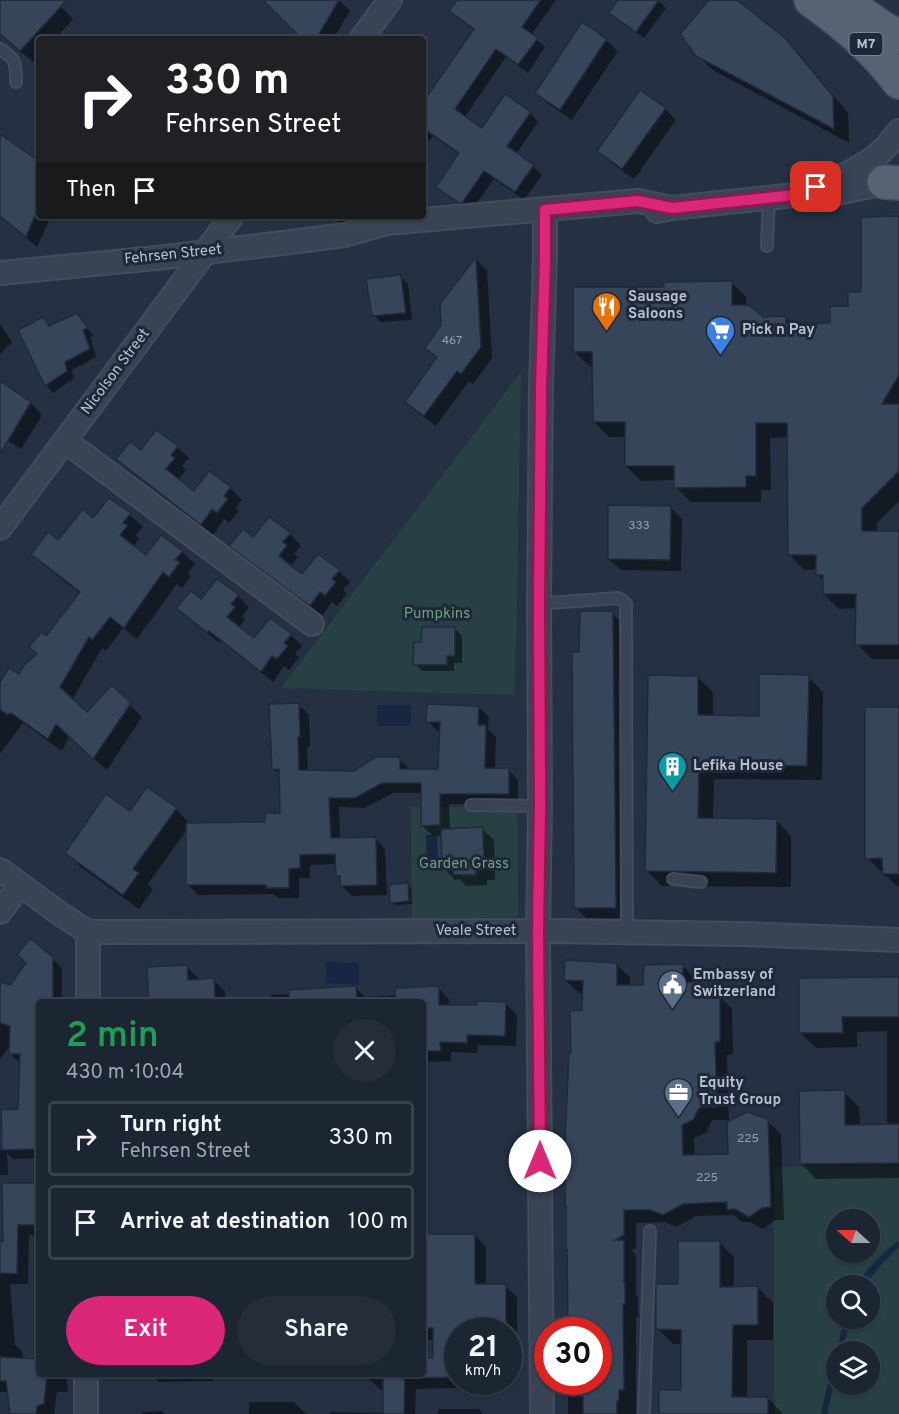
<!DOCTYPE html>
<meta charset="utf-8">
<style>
body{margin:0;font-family:Overpass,sans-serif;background:#252d3a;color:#f1f3f6;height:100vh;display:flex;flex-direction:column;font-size:22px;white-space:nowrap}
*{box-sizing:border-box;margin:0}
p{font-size:20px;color:#a0a5ac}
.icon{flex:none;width:33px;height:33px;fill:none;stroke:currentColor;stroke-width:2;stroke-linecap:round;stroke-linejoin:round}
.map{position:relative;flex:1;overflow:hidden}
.details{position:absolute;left:36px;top:999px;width:390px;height:378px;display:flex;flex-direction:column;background:#1c2532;border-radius:6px;box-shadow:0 2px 4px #0004,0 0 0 2px #3a424d}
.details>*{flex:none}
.hud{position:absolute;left:36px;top:36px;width:390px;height:183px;border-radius:6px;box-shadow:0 2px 4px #0004,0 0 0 2px #3a424d;background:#202124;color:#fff;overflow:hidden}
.needle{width:39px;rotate:291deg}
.controls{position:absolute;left:826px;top:1209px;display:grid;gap:12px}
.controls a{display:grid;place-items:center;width:54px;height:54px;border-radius:50%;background:#1c2532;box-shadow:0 2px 4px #0004,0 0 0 2px #3a424d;font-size:30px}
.speed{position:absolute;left:444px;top:1317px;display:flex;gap:12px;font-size:30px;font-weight:700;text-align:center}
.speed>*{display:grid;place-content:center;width:78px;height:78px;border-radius:50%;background:#1c2532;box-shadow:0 2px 4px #0004,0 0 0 2px #3a424d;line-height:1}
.speed small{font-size:15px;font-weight:400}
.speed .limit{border:9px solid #d22;background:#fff;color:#111}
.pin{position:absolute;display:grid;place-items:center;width:51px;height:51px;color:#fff;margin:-26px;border-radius:12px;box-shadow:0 3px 9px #0006}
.me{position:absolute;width:66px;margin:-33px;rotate:0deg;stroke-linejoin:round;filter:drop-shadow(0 0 4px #0008)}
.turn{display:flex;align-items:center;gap:21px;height:126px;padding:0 30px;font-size:27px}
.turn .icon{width:78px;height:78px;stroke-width:2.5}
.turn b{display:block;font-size:42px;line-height:51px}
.then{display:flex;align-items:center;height:57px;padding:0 30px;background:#0003;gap:12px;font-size:22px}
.round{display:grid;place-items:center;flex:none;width:63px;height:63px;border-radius:32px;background:#252d3a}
.overview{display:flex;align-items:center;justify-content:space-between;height:102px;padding:0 30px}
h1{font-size:36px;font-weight:600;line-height:45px;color:#1e9e55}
.action{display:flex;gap:12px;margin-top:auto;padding:12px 30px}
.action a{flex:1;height:69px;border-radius:36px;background:#db2777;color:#fff;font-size:24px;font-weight:600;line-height:69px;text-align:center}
.action a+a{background:#252d3a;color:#f1f3f6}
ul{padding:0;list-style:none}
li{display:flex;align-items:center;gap:18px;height:75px;margin:0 12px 9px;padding:0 18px;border:3px solid #3a424d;border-radius:6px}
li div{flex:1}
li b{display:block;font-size:22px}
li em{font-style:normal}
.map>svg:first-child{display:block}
.green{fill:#274044;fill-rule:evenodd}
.water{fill:#172743}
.shadow{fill:#0007}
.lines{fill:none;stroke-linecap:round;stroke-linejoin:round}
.stream{stroke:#172743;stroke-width:6}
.building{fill:#37455a;stroke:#202a3a;stroke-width:1.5}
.lane-casing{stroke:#434c5c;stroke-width:14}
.street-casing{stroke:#434c5c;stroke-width:26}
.primary-casing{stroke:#434c5c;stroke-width:36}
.lane{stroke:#394353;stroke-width:10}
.street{stroke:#394353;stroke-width:22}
.primary{stroke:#576273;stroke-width:33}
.route-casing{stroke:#8e194d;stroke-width:15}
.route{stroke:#db2777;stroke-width:10}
.labels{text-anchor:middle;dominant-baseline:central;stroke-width:6;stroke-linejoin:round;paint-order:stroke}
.number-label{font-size:12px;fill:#959eae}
.shield{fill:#1e2838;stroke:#8991a0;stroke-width:1.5}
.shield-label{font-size:14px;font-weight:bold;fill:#b7becd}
.street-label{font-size:15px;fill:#b7becd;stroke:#1e2838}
.poi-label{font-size:15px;font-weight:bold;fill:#b7becd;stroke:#1e2838;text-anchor:start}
.park-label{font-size:15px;fill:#6c9f7a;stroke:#1e2838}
</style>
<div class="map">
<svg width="899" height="1414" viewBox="0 0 899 1414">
<rect width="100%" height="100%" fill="#253143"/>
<g class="green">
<path d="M521,372L515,695L281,688Z"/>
<path d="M411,807H517L518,917L412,920Z"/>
<path d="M899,1166V1414H774V1167ZM837,1220H870V1252H837ZM837,1286H870V1318H837ZM837,1352H870V1384H837Z"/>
</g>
<g class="water">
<rect x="377" y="705" width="34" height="21"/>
<path d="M426,835H437L438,861H440V867L439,869H427Z"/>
<path d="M326,962L359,963V985L326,983Z"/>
<path d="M898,1241L899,1247L880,1266L865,1285H857C867,1267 882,1254 898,1241Z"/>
</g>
<g class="shadow">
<path d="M0,0H51L61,7L73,19L55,39H39V56L33,62L0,34Z"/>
<path d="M265,0H339L350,11L333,39H304Z"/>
<path d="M459,0H556L531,35L545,47L528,73L506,57L464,118L482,130L530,113L538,122L516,154L533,166L542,175L524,200L494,179L471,211H469L447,195L438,187L460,155L433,136L423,149V93L428,97L474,30L460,20L451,11Z"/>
<path d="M620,0H657L666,8L644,38L618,20L611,13Z"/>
<path d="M711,0H735L784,39L800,55L848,113L849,143L713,70L697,55Z"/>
<path d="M583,24L606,40L618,51L572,120L548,104L537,93Z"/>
<path d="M665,109L676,120L634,179L610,162L599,151Z"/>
<path d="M0,136L39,163V216H51L37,247L0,216Z"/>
<path d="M330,216H352L344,227Z"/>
<path d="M899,218V501L877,523V532L899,533V659H872L857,644V608L839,609L824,594V581L817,574V569L804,570L789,554L788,437L770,438L771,490H761V502H691L676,487V480L641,481L626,466V437H609L594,422V367H590L575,352L665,288L731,282L746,297V306L762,318H786L793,325L832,324L863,293Z"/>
<path d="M476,260L487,270L492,358L473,384L469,381L436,426L418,413L407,402L438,359L427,348L443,326Z"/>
<path d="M400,277L408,284L412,320L381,322L373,315Z"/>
<path d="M77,315L94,336L90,337L96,357L72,370L74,378L53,393L46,385L43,319L51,327Z"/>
<path d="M0,324L12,342L0,354Z"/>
<path d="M6,387L31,403L42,415L21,449L0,436V393Z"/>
<path d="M157,432L177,447L189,458L182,466L186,470L178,480L194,493L210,473L230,488L242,500L235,508L239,511L229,523L224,519L213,535L129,470L118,459L141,452Z"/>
<path d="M109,500L130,515L143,527L136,535L139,539L133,547L146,557L161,537L182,552L195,564L188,573L191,576L182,588L177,584L137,639L123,628L106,651L102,648L72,700L88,714L112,687L142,717L107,770L69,736L62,751L23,723L0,754V685L19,676L39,655L47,638L81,594L46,567L33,554L59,542L94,520Z"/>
<path d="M670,507L682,519L681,571L621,570L609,559Z"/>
<path d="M290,534L301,546L294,554L298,557L290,567L302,576L339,571L350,582L343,590L347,594L337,606L332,602L322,616L242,557L231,546L253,539Z"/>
<path d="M238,596L249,607L242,616L245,619L239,628L254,640L291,635L302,646L295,654L299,658L289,670L284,666L273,682L221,641L220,643L190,620L178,608L201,602Z"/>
<path d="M612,613L623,624L627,918H586L575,907L580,653Z"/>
<path d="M455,629L462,636V663H454V671H422L415,664L423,643Z"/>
<path d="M698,677L713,692V717H760L808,677L823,692L822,780L714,779L713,820H776L791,836V887L662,886L647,871Z"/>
<path d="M298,704L309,715L310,747H307L308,772H354L399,759L409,769L440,770L441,732H438L428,721L478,707L489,717L488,730L496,737L495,770H508L518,780V804H449L450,830L482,829L494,840L495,880H487V885L466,886L460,879L455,880L444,868L443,835L433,836L422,825V793H393L365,808L339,807L340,840L375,838L385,849L387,895L352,896L342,886L341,879L337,875V864L310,865V878H299V898H278L274,894L198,895L188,885V828L148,884L153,889L139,909L82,868L67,853L130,813L176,809L191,825L267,823L282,814L281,776L274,769Z"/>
<path d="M899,709V888L867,858Z"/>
<path d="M408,885L411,888L412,904L395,905L392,902Z"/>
<path d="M52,958L62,969V1002H39V1158L13,1159L7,1153L8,1175H0V1148L3,1151V1111H20L21,1064L10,1054L11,1044L0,1059V984L10,986Z"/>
<path d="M616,964L630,977V986H645L682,965L695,979V984L699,983L711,996H719L732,1009L733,1055H727L729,1120H712L706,1133L694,1138L695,1157L730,1155L767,1121L781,1134L784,1220H775L763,1229L750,1222H742L734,1215L696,1216L677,1227L664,1222L636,1223V1248L632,1251L636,1255V1295L638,1297V1317H636V1414H568V1382H598V1330H568L567,1319H569L572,1055L583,1012L584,993H579L565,980Z"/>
<path d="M186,966L198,978V981L213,980L225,991V1002H151Z"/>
<path d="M899,979V1178L816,1179L801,1163L844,1092L859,1107L860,1126H887V1031L857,1032V1047L816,1048L800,1033Z"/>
<path d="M355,987L365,997L397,995L438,988L449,999V1007L506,1004L517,1015L516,1046L478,1045L477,1053L451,1052V1061L423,1062V1002H271V995L318,993Z"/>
<path d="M39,1185V1235H29L28,1284H10L15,1345L23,1352L22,1359L39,1360V1374H66L68,1392H57L54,1414H11L9,1392H0V1243L4,1242Z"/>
<path d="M423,1235H475L486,1247V1286H505L517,1297V1342H508V1330H458V1382H492V1387L416,1389L415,1414H330V1412L385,1413L384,1390H381L369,1379V1374H423V1360H435L434,1340H423Z"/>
<path d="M719,1242L734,1257V1288H758L773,1303V1340H747V1398H768L783,1414H660L682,1392V1344H673L658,1329L680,1286Z"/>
<path d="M151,1374H213V1381L159,1382Z"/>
<path d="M249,1402H294L306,1414H249Z"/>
<path d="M438,1409H479L483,1414H438Z"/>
<path d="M162,1411L165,1414H142V1412Z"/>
</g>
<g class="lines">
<g class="stream">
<path d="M842,1352V1340L848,1318"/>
<path d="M824,1414L831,1383L837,1374"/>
</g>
</g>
<g class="building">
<path d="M0,0H67L20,51L0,34Z"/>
<path d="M263,0H339L316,39H302Z"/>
<path d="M457,0H541L522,27L538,38L518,65L496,49L455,109L482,128L505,94L531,112L507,146L534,165L515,192L484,171L462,203H459L436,187L459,153L423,128V102L474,29L449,11Z"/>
<path d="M618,0H659L636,32L609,13Z"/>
<path d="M709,0H737L785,38L833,96L834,129L696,56L680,34Z"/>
<path d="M582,22L607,39L560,110L535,93Z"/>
<path d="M640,90L666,108L622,169L597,151Z"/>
<path d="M0,134L39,161V206L26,237L0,216Z"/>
<path d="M899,216V375L882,404H899V471L862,508V531H899V645H855L856,594H823V575H816V555H788L787,423H756V476H746V487L674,488V466H625V422H593L592,352H573V287H664V282L732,281V305H745L750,306L763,317L786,316V323H830V306H848V292H861V217Z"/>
<path d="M476,257L481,347L461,374L457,371L424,416L405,402L437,357L425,348L441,325L440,304Z"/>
<path d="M401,275L406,313L372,316L366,279Z"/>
<path d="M77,313L88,328L83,330L90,349L65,362L67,371L45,386L18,330L43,317L49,326Z"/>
<path d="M0,381L31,402L0,454Z"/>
<path d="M156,430L178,446L171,455L175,458L166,469L194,491L209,471L231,487L224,496L228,499L217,513L212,509L201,525L116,459L130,442L141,450Z"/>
<path d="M109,498L131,513L123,523L128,525L120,535L146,555L161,535L183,551L175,560L180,562L169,577L163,572L124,628L110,617L92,640L89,637L60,687L87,712L112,685L131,703L93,759L56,724L48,739L11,713L7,715L0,709V682L9,668L19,674L25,664L37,654L29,647L41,632L46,636L80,592L31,554L48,532L58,540L83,509L93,518Z"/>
<path d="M608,505L671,506L670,560L608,559Z"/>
<path d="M269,517L291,533L283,542L287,545L279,556L302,574L318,554L340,570L332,579L336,582L325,596L320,592L310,606L229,546L243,529L253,537Z"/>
<path d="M217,579L239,595L231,604L235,607L227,617L254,638L270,618L292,634L284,643L288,646L277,659L272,656L261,672L209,631L208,633L176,608L191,591L201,599Z"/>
<path d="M580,611H613L616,908H574L572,652H579Z"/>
<path d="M422,627H455V656H447V665H413L414,642H421Z"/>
<path d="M759,674L809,675L807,766L699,764L698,818L777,819L776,873L645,871L648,675L698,676V715L759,716Z"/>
<path d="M299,703L300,737H298L299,770L354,771L376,757H400V769H438L440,722H426L427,704L479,706L478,725H486L485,768H509V794H440V825L421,826V783H382L355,798H329L331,838L376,837L377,885L340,886V876H336L335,854L300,855V868L289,869V888H266V885H186V823L265,822V813H280L279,769L272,770L269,704Z"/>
<path d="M865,707H899V874H883L882,858L865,859Z"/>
<path d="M147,787L177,808L133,869L139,873L123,895L65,853L106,794L130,811Z"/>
<path d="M483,827L484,869H476V875H453V868L442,869L441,829Z"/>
<path d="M408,883L409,901L390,903L389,885Z"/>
<path d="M30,938L53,957V1002H39V1149L2,1150L1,1110L18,1109L20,1054H9L10,1026L0,1023V982L10,985L26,963L17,955Z"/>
<path d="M565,960L617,963V985H643L644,965L683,964V982H699L700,995L720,994V1042H715L717,1107L699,1108L693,1120L682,1125L683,1155L728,1154L727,1122L747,1112L768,1119L771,1207L762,1208L749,1217L735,1209L727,1210V1202L683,1204L663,1215L650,1210H624V1235L615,1240H624V1282H625V1304H623L624,1390H619V1401H617V1414H583V1382H598V1330H568L567,1250H566V1206H565L566,1163H564L569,1053H571L570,1011L582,1010L583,981L564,980Z"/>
<path d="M187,965L188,980L214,978L215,1002H149L147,967Z"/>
<path d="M899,977V1017H842L843,1033H799V978Z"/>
<path d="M356,986L357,1002H289V990Z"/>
<path d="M439,986V1005H477V1001L506,1002L505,1036L467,1035V1043L440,1042L441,1051H423V1002H396L395,988Z"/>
<path d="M845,1090V1125L899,1124V1163L800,1164L799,1091Z"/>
<path d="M2,1183H39V1225H18L17,1274L0,1273V1241H3Z"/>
<path d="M423,1234H475V1284H506V1330H458V1377L423,1378V1358H433V1328H423Z"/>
<path d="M678,1241H720V1287L758,1286V1325H733L732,1397H768V1414H659V1390H681V1330L656,1329V1284H678Z"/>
<path d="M0,1357L39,1359V1374H47L44,1404L37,1406L36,1414H10L6,1381H0Z"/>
<path d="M383,1374H405L404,1414H383Z"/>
</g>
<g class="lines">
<defs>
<g id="lane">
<path d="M0,49C17,60 16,63 16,82"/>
<path d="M767,246L769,198"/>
<path d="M539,602L548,603L618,598L623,601L626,604L627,933"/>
<path d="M471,805L540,806"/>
<path d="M673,879L701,882"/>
<path d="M644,1414L650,1231"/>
</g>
<g id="street">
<path d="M361,39L390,0"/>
<path d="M816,187C839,178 865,167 883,150C889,144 894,137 899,131"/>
<path d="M657,211L672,208L795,195L837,193L871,186L898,178"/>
<path d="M0,273L157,258L283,243L345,235L387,223L638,201L672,208"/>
<path d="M65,441L312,624"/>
<path d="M0,528L232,216"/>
<path d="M0,870L59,913L88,932L548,931L743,934L899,940"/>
<path d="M0,912L20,885"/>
<path d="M88,1002V932"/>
<path d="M86,1414V1374"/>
<path d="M542,1414L538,931L540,806L539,602L541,387L545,258V210"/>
</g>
<g id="primary">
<path d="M811,0C844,24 875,49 899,82"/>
<path d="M847,3L881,27L899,37"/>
<path d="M884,182L899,183"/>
</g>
</defs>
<use href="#lane" class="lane-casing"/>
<use href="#street" class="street-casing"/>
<use href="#primary" class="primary-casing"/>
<use href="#lane" class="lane"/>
<use href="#street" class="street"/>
<use href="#primary" class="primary"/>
</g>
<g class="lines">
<defs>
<path id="route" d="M540,1161L538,931L540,806L539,602L541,387L545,258V210L638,201L672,208L795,195L816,187"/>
</defs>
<use href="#route" class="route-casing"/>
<use href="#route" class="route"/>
</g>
<defs>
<symbol id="restaurant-pin" viewBox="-11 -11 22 30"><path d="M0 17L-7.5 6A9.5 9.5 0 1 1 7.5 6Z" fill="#e8710a" stroke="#1e2838"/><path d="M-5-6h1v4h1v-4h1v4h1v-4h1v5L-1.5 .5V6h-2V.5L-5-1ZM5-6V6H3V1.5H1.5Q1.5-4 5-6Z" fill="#fff"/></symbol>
<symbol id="supermarket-pin" viewBox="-11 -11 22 30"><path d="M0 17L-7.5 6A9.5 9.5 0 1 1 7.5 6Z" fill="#3f7fe0" stroke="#1e2838"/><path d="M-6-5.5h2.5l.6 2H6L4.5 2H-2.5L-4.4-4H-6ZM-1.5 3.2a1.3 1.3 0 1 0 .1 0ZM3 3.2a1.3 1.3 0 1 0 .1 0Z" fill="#fff"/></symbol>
<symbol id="building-pin" viewBox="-11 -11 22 30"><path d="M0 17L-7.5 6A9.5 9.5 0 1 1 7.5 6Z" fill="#0f9aa8" stroke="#1e2838"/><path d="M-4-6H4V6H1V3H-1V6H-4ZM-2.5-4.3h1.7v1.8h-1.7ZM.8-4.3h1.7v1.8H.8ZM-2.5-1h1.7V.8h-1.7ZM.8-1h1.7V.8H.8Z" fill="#fff"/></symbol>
<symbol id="civic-pin" viewBox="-11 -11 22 30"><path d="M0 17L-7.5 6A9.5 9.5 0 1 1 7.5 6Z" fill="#5c6f8a" stroke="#1e2838"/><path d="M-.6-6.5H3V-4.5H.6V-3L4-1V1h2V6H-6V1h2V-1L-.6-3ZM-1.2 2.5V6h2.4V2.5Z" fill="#fff"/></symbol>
<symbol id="office-pin" viewBox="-11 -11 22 30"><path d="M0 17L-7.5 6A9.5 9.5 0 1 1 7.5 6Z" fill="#5c6f8a" stroke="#1e2838"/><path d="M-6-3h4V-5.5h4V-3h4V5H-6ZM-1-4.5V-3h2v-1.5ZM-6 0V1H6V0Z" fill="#fff"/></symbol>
</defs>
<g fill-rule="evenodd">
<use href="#restaurant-pin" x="590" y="290" width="33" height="45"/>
<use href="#supermarket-pin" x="704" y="314" width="33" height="45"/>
<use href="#building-pin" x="656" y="750" width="33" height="45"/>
<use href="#civic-pin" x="656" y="968" width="33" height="45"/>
<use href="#office-pin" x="662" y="1076" width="33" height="45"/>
</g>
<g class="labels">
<g class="number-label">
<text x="452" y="341">467</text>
<text x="639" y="526">333</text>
<text x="748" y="1139">225</text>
<text x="707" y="1178">225</text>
</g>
<rect class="shield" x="849.5" y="33" width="33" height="22" rx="4.5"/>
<g class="shield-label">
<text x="866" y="44">M7</text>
</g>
<g class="street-label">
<text transform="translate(173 255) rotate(-6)">Fehrsen Street</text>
<text transform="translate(116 372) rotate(-53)">Nicolson Street</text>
<text x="476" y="931">Veale Street</text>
</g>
<g class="poi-label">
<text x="628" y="297">Sausage<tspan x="628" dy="17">Saloons</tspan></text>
<text x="742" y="330">Pick n Pay</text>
<text x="693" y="766">Lefika House</text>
<text x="693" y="975">Embassy of<tspan x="693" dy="17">Switzerland</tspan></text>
<text x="699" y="1083">Equity<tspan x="699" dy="17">Trust Group</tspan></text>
</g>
<g class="park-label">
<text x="437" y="614">Pumpkins</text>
<text x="464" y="864">Garden Grass</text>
</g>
</g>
</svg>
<div class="controls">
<a><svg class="needle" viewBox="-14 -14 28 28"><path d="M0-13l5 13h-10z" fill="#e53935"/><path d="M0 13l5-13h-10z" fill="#a0a5ac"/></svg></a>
<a><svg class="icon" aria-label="search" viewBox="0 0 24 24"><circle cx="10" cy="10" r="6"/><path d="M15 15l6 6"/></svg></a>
<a><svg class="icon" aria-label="layers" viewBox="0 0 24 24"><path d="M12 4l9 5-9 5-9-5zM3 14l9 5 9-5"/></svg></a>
</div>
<div class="speed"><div>21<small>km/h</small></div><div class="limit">30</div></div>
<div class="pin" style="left:816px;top:187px;background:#d93025"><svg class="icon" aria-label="arrive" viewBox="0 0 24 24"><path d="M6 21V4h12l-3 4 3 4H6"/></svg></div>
<svg class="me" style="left:540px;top:1161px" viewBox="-20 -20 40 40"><circle r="19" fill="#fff"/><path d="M0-13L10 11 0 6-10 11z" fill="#db2777"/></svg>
<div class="hud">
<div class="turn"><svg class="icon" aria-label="right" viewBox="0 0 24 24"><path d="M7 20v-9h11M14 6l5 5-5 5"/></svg><div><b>330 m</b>Fehrsen Street</div></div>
<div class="then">Then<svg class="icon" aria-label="arrive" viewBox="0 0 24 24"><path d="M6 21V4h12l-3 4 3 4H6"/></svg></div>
</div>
<section class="details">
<div class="overview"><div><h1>2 min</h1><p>430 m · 10:04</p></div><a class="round"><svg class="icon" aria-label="close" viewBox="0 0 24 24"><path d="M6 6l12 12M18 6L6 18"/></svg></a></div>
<ul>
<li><svg class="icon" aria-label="right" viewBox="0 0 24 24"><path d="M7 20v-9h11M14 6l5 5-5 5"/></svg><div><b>Turn right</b><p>Fehrsen Street</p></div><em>330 m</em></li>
<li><svg class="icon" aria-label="arrive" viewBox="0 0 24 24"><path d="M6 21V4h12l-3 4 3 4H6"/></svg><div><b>Arrive at destination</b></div><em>100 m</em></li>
</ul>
<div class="action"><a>Exit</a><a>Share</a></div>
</section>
</div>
